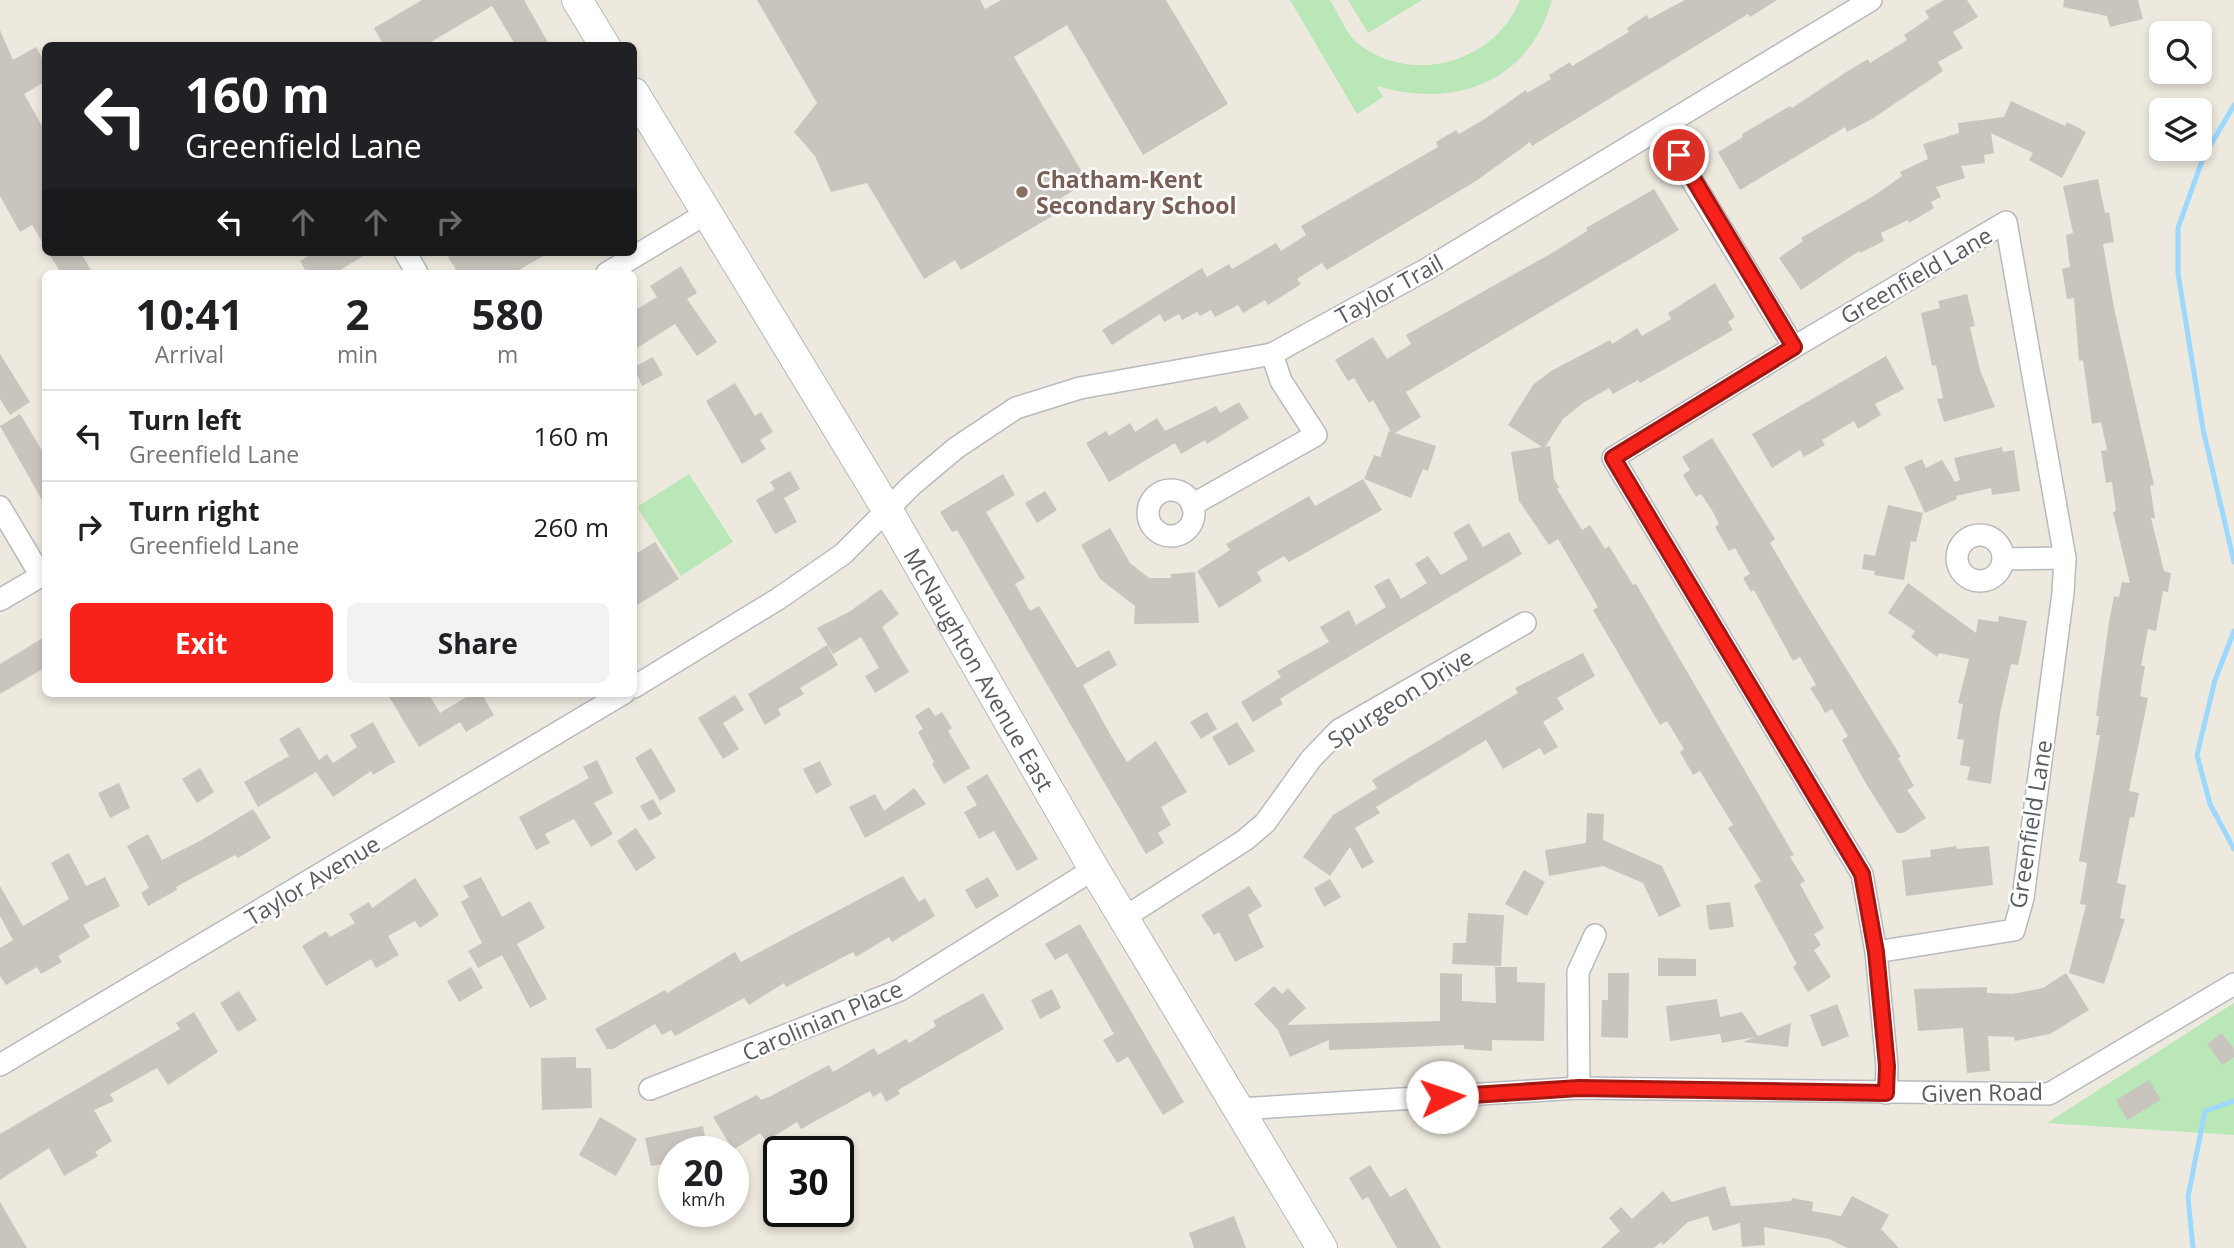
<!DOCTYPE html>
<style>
body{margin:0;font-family:"Open Sans",sans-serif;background:#f2f2f2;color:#202124;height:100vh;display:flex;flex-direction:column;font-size:26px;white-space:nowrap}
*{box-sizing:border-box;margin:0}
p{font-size:23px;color:#757577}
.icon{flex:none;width:38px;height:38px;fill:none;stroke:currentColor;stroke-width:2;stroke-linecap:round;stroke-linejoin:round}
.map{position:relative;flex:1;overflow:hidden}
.side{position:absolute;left:42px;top:270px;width:595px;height:427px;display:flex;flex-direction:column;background:#fff;border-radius:10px;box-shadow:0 4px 10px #0003}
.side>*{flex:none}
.guide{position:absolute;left:42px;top:42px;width:595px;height:214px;border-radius:10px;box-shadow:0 4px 10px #0003;background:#202124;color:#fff;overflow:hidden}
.fabs{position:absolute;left:2149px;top:21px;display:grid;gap:14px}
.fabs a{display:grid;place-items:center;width:63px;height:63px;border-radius:10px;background:#fff;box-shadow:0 4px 10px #0003;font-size:35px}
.speed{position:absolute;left:658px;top:1136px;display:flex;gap:14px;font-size:35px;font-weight:700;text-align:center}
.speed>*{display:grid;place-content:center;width:91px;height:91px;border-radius:50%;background:#fff;box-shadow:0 4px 10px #0003;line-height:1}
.speed small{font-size:18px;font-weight:400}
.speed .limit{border:4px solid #111;border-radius:10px;background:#fff;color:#111}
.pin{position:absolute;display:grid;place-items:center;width:60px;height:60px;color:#fff;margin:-30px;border:4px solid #fff;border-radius:50%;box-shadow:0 2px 7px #0007}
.me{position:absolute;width:77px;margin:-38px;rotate:86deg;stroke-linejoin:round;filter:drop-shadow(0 0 5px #0008)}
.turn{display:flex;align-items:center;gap:24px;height:147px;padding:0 28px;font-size:32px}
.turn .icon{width:91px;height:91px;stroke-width:2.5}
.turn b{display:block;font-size:49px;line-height:60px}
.lanes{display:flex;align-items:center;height:66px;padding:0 28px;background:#0003;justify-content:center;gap:35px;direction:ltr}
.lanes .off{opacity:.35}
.eta{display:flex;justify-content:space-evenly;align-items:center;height:119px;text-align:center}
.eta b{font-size:42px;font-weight:700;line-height:49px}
.primary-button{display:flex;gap:14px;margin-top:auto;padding:14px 28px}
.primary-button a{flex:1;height:80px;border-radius:10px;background:#f7231a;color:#fff;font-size:28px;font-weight:700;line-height:80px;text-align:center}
.primary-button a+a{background:#f2f2f2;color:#202124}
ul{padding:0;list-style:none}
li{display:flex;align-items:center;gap:21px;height:91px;padding:0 28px;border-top:2px solid #e0e0e0}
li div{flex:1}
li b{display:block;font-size:26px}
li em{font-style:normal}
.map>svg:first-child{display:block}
.green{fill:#bae7b8}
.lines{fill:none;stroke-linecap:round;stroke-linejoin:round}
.stream{stroke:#9cd8ff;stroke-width:5}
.building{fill:#c9c5be}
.minor-casing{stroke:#b7babf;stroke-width:24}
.secondary-casing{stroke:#b5b9bf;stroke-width:32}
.minor{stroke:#fff;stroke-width:21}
.secondary{stroke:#fff;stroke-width:30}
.route-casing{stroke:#a11711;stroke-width:18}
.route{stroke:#f7231a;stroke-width:12}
.education-dot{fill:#8d6e63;stroke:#fff;stroke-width:2.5}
.labels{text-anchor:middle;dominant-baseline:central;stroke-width:5;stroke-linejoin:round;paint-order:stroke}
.education-label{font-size:23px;font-weight:bold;fill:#785e54;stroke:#fff;text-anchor:start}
.street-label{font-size:23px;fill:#585c61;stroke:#fff}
</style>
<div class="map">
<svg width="2234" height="1248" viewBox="0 0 2234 1248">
<rect width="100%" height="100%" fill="#ede9de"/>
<g class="green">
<path d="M1290,0H1330C1338,12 1345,32 1356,42C1410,87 1495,63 1520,0H1552C1529,83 1454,109 1377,86L1383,97L1357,114Z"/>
<path d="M1348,0H1422L1368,33Z"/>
<path d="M689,474L733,542L681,576L637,507Z"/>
<path d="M2234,1003V1135L2047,1123Z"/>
</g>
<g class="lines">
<g class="stream">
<path d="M2234,105L2203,158L2178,228V273L2203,429L2234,562"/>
<path d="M2234,631L2215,680L2197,755L2210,804L2234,849"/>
<path d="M2193,1248L2188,1197L2205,1111L2234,1101"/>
</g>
</g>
<g class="building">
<path d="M422,0H524L550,46H516L492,6L424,46H384L374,28Z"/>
<path d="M757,0H980L985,9L1001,0H1166L1228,104L1143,155L1067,25L1014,57L1088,182L1056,201L1061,211L961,270L955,260L924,279L867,183L831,192L815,156L794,132L817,103Z"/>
<path d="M1685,0H1777L1750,17L1748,14L1532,146L1530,142L1476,181L1327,270L1322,263L1297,279L1301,284L1268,305L1265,300L1243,313L1238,305L1215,317L1211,310L1200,316L1197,312L1182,320L1179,314L1164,322L1160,314L1112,345L1102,330L1202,268L1207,277L1229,264L1232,269L1276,243L1281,251L1306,235L1301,226L1438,147L1436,142L1456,130L1459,134L1483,120L1526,90L1527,93L1551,79L1549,75L1570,62L1572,66L1629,32L1627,28L1647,15L1649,19Z"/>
<path d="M1944,0H1967L1978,17L1953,32L1963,48L1938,62L1943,71L1872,119L1847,132L1845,127L1740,190L1718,152L1743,137L1742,134L1790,106L1792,108L1851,69L1868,59L1870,63L1907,40L1904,35L1929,18L1925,11Z"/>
<path d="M2064,0H2138L2143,19L2110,27L2107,16L2063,7Z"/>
<path d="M0,30L13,60L36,47L46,65V81L24,94L46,133V248L32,225L20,232L0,196Z"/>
<path d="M2011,101L2065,126L2067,122L2086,132L2062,178L2029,160L2033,153L1991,133L1994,153L1984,155L1985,163L1961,166L1965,178L1936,187L1941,197L1931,202L1934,208L1909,223L1908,220L1881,233L1884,241L1860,253L1859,251L1801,290L1779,258L1803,241L1801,238L1875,195L1902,176L1900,172L1928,159L1923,144L1959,133L1958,123L2004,117Z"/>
<path d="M2098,179L2105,213L2109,212L2114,242L2103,244L2114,308L2154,485L2150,486L2155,518H2151L2164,571L2171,573L2168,592L2163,591L2156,631L2148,629L2141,666H2145L2140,696L2148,698L2129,791L2139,793L2134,818L2130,817L2117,883L2126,885L2120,918L2125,919L2104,984L2069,973L2086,905L2080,904L2087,863L2079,861L2100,735H2096L2099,716H2096L2109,622L2114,596L2119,597L2122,582L2130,583L2113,512L2116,511L2112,482L2106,483L2101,451L2107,450L2101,422L2092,424L2083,360L2079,361L2074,298L2067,299L2062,269L2070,267L2066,235L2073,233L2063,186Z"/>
<path d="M1654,189L1679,230L1406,392L1421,417L1395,433L1436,446L1428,471L1423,469L1411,498L1364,479L1374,455L1380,457L1389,431L1391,432L1373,400L1369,403L1354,378L1348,381L1335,360L1373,337L1387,359L1411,344L1406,335L1552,253L1587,231L1586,228Z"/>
<path d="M48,252H80L93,273H61Z"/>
<path d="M315,252H370L335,273H307L300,261Z"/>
<path d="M456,252H550L514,273H458L448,257Z"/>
<path d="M681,266L697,293L687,299L717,342L697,356L675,324L634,350V311L657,297L650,286Z"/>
<path d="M1715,283L1735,317L1728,322L1733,330L1640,383L1638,380L1613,394L1609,388L1583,403L1563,419L1545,447L1550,446L1554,479L1559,487L1557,489L1582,530L1590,525L1605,549L1609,546L1633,585L1636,584L1794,855L1790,857L1805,881L1800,884L1824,928L1814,934L1821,945L1814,950L1831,977L1808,992L1793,967L1797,964L1754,886L1761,881L1728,828L1733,825L1700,771L1693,775L1680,752L1684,749L1667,721L1660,725L1593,610L1598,607L1558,539L1549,545L1519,501L1511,452L1542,447L1508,425L1533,385L1551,371L1610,340L1612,344L1637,328L1642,336L1671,319L1668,313Z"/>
<path d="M1967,294L1975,326L1970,327L1980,370L1995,407L1944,422L1937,399L1943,398L1936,365L1932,366L1921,313L1940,308L1938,301Z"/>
<path d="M0,354L30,402L10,415L0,399Z"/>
<path d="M1886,356L1904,389L1875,404L1881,415L1858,429L1854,421L1822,440L1825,445L1804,457L1800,450L1772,468L1752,434Z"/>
<path d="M653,357L663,375L642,386L634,367Z"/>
<path d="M735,383L755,416L761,412L773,432L760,440L766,449L742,464L706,401Z"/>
<path d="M1239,402L1249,418L1207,444L1205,440L1181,454L1175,443L1109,482L1086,443L1106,431L1109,436L1130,423L1135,432L1157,418L1165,431L1216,406L1220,413Z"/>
<path d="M20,414L46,457V507L0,426Z"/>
<path d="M1712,438L1775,539L1770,543L1803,599L1901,757L1898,758L1914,786L1907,790L1926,818L1903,833H1897L1865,782L1842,740L1848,736L1832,709L1825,713L1820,704L1810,688L1816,685L1800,657L1793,661L1754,590L1751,592L1743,578L1750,574L1735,548L1729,551L1715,527L1719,524L1713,512L1701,494L1696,497L1683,475L1690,470L1682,457Z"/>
<path d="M2002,447L2003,452L2014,450L2020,491L1992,495L1991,488L1956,496L1957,499L1925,513L1904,467L1922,459L1926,468L1942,460L1955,482L1960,480L1954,458Z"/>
<path d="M790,471L800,489L784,498L797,522L775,534L756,500L775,489L770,482Z"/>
<path d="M1003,474L1015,495L986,512L1025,578L1015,584L1030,611L1039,606L1077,668L1109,650L1117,665L1083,685L1111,736L1127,762L1156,741L1187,792L1161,807L1171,825L1158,833L1164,843L1146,854L957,530L952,532L940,512Z"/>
<path d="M1363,479L1382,510L1289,562L1284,556L1257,572L1262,581L1219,608L1197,571L1230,550L1226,544L1309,496L1315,506Z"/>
<path d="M1045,491L1057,510L1037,523L1025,503Z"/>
<path d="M1888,505L1923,513L1916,542L1911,541L1904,580L1874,575L1875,571L1862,569L1864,554L1875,556Z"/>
<path d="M1469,523L1483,547L1509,532L1522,554L1315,677L1280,699L1283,704L1253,722L1241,702L1281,677L1277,671L1329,642L1320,627L1349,610L1356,625L1386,607L1374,586L1389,578L1401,599L1427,583L1415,564L1428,556L1441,575L1468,559L1453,533Z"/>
<path d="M1110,528L1130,563L1149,578H1171V574L1195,572L1199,623L1134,624L1135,606L1100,579L1081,545Z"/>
<path d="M655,542L679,579L634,607V555Z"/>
<path d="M1908,583L1976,633L1978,619L1998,622L1999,616L2027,621L2018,665L2011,664L2000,713L1991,784L1967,780L1970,767L1960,765L1964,740L1957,739L1963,704L1958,703L1969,659L1939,653L1937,657L1911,637L1915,631L1888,613Z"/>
<path d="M881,589L899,614L882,627L909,672L875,693L865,676L879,668L861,637L833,654L817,628L849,612Z"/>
<path d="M46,636V667L0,694V664Z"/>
<path d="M827,645L838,665L800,688L804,694L778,709L781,715L765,725L748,694Z"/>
<path d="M1583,653L1595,676L1557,698L1564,709L1543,722L1558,747L1544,755L1540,748L1503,769L1486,740L1376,807L1380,813L1355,828L1374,862L1362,869L1350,847L1330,876L1303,857L1333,815L1377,788L1372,780L1518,693L1515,688Z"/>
<path d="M387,693H428L440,713L473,693H481L494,715L466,732L460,722L419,747Z"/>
<path d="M735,695L744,710L723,723L739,749L723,759L698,718Z"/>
<path d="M929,707L935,716L942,712L952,728L948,731L970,768L944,784L932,764L934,762L918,732L923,729L915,716Z"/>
<path d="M1207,712L1217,729L1201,739L1190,722Z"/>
<path d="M373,722L395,762L373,775L371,771L333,797L316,772L258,807L244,782L289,756L279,739L299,727L319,760L327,754L333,763L357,747L350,735Z"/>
<path d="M1237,722L1255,751L1229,766L1212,737Z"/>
<path d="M651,748L676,791L660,801L635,758Z"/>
<path d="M597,760L613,793L594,803L613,834L591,847L574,819L545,834L550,843L536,850L519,817L589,778L583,767Z"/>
<path d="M820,761L832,785L816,794L803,769Z"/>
<path d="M200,768L214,792L197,803L182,779Z"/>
<path d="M987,774L1038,859L1017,871L994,831L979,839L964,812L977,805L966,787Z"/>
<path d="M119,783L130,808L110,818L98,793Z"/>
<path d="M914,788L926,804L865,838L849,807L875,794L884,811Z"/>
<path d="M653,799L662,814L649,821L640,806Z"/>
<path d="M253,809L271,838L238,858L235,855L176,887L177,890L148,906L141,893L149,888L127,846L148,834L162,860L200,841Z"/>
<path d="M1587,813L1604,814L1603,840L1662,866L1681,906L1659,917L1643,883L1603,866L1549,876L1545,850L1586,843Z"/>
<path d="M636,828L656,858L636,871L617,841Z"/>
<path d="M1956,846L1957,849L1989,846L1993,885L1906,896L1902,860L1931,857L1930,850Z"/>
<path d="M69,853L86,886L105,877L120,906L83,925L90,937L58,956L62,962L41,974L37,967L6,985L0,976V948L13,940L0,916V886L23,926L69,899L51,863Z"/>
<path d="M1524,870L1545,882L1527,916L1505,904Z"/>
<path d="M903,876L919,902L925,898L935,916L892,942L889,937L856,957L853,952L786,987L784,983L749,1005L744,998L675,1036L671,1030L662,1035L655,1024L613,1049H607L595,1029L665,990L667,993L735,952L741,962Z"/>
<path d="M481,877L502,917L530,901L545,928L517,944L547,999L530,1008L502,955L478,968L468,951L482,943L461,902L469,897L463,886Z"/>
<path d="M988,877L999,896L976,909L965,890Z"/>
<path d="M415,878L439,915L420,928L415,921L388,936L399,955L376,968L371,959L326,986L302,946L326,931L330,937L355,923L349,914L369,902L372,908Z"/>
<path d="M1330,879L1341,897L1324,907L1314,888Z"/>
<path d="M1249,886L1262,906L1248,915L1264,947L1235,962L1219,932L1214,935L1201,915Z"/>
<path d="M1730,902L1734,927L1709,930L1706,905Z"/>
<path d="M1468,913L1504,915L1501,966L1452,964L1453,943H1466Z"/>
<path d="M1080,924L1184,1102L1163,1115L1128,1057L1117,1063L1103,1040L1114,1034L1067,953L1055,960L1045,944Z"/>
<path d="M1658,958L1696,959V976H1658Z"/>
<path d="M471,967L483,988L459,1002L447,981Z"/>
<path d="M1495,967H1517V982L1545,983L1544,1041L1492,1040V1051L1464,1049V1045L1329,1050V1040L1290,1057L1278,1030L1254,1004L1274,986L1282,994L1288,988L1306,1008L1287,1025L1440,1021V973L1462,974V1001L1496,1003Z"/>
<path d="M1608,973H1629L1628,1038L1601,1037L1602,1000H1608Z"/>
<path d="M2066,973L2089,1010L2050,1034L2015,1041L2014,1037L1988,1036L1990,1071L1967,1073L1963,1028L1918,1031L1914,989L1987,987V993L2012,994L2043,988Z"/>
<path d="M1052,989L1061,1008L1040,1019L1031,1000Z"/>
<path d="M239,991L257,1020L238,1032L220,1003Z"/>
<path d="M983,993L1004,1029L898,1090L900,1094L886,1102L881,1092L873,1097L870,1091L801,1129L797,1122L766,1141L760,1133L733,1150L713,1117L757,1095L761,1100L771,1096L829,1065L833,1072L874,1048L878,1055L906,1039L909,1043L936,1026L933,1021Z"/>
<path d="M1717,999L1720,1017L1742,1012L1758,1036L1791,1023L1788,1047L1743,1042L1755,1037L1722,1043L1720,1034L1670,1041L1666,1006Z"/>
<path d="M1837,1004L1849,1036L1822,1047L1810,1015Z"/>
<path d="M194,1012L218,1052L168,1085L157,1068L110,1094L114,1101L94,1110L112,1141L95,1152L98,1156L64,1176L49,1148L0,1180V1134L180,1029L176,1023Z"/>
<path d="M2222,1033L2234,1049V1057L2222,1065L2207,1044Z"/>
<path d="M576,1057V1068H591L592,1108L542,1110L541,1058Z"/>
<path d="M2149,1080L2161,1100L2127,1120L2116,1100Z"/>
<path d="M600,1117L637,1139L616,1176L579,1155Z"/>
<path d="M703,1126L708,1152H674V1162L651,1166L645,1138Z"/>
<path d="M1370,1165L1390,1197L1406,1188L1441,1248H1397L1368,1197L1362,1200L1349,1178Z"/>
<path d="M1725,1186L1731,1206L1791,1201L1792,1198L1813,1202L1812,1211L1841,1216L1852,1196L1889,1215L1881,1229L1899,1248H1847L1829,1239L1764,1227L1765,1245L1742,1247L1740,1223L1713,1231L1708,1216L1688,1222L1663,1245L1661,1242L1654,1248H1601L1620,1231L1609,1218L1621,1207L1632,1219L1663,1191L1672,1202Z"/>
<path d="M0,1202L27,1248H0Z"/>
<path d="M1234,1216L1246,1248H1194L1189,1233Z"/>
</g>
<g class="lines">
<defs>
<g id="minor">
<path d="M1660,128L1794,347"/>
<path d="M405,252L417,273"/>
<path d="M607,273L707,213"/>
<circle cx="1171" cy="513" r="23"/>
<path d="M1192,505L1316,435L1281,381L1272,354"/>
<path d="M0,507L41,576"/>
<circle cx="1980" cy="558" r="23"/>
<path d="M2003,559L2065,558"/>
<path d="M0,600L46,573"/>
<path d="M634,687L778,599L843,554L912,485L956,448L1016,408L1080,388L1272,354L1427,269L1871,0"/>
<path d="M1125,917L1245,840L1265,823L1311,759L1339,730L1525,623"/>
<path d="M1876,952L2014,930L2023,898L2063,593L2065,558L2006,222L1794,347L1613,458L1862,874L1876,952L1887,1066L1886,1093"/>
<path d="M0,1065L624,693"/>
<path d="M1579,1088L1578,972L1595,935"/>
<path d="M650,1089L900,990L1094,869"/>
<path d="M1239,1109L1579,1088L2049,1094L2234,984"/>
</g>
<g id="secondary">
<path d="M577,0L605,46"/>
<path id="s1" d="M634,93L888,511L1094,869L1322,1248"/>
</g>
</defs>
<use href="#minor" class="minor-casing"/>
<use href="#secondary" class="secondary-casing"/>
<use href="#minor" class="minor"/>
<use href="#secondary" class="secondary"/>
</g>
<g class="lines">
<defs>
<path id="route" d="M1442,1097L1579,1088L1886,1093L1887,1066L1876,952L1862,874L1613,458L1794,347L1679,155"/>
</defs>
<use href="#route" class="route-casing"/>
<use href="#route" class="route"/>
</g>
<circle class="education-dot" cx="1022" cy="192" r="7"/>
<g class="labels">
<g class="education-label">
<text x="1036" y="179">Chatham-Kent<tspan x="1036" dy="26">Secondary School</tspan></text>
</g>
<g class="street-label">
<text transform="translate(1916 275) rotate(-30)">Greenfield Lane</text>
<text transform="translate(1389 289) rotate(-29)">Taylor Trail</text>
<text stroke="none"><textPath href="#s1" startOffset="672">McNaughton Avenue East</textPath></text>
<text transform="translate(1400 698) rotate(-32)">Spurgeon Drive</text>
<text transform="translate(2030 824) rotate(-81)">Greenfield Lane</text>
<text transform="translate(312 880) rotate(-31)">Taylor Avenue</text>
<text transform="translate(822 1020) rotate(-23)">Carolinian Place</text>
<text transform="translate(1982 1092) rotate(-1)">Given Road</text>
</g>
</g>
</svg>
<div class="fabs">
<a><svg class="icon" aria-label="search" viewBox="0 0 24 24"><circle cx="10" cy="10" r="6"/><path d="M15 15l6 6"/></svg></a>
<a><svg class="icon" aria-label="layers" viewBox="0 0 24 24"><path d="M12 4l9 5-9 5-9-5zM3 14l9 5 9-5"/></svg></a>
</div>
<div class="speed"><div>20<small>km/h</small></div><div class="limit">30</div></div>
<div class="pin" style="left:1679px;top:155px;background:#d93025"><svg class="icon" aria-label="arrive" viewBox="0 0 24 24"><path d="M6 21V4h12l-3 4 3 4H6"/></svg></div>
<svg class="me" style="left:1442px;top:1097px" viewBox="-20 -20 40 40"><circle r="19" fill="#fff"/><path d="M0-13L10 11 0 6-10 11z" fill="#f7231a"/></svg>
<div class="guide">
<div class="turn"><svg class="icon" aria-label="left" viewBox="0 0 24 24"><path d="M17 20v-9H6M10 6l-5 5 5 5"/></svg><div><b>160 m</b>Greenfield Lane</div></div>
<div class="lanes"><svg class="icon" aria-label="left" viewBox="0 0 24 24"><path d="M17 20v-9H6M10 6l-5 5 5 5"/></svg><svg class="icon off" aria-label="ahead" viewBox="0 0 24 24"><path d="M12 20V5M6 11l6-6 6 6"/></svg><svg class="icon off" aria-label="ahead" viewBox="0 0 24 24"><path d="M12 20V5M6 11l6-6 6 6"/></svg><svg class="icon off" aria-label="right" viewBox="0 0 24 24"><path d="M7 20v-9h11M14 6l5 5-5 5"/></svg></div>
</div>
<section class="side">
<div class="eta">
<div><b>10:41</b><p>Arrival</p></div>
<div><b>2</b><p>min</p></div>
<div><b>580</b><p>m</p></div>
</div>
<ul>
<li><svg class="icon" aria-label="left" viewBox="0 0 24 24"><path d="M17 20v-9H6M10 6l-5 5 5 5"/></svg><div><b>Turn left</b><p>Greenfield Lane</p></div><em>160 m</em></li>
<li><svg class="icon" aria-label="right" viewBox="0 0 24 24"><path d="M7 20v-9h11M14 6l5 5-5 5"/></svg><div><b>Turn right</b><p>Greenfield Lane</p></div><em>260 m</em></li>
</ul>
<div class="primary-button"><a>Exit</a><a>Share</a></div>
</section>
</div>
